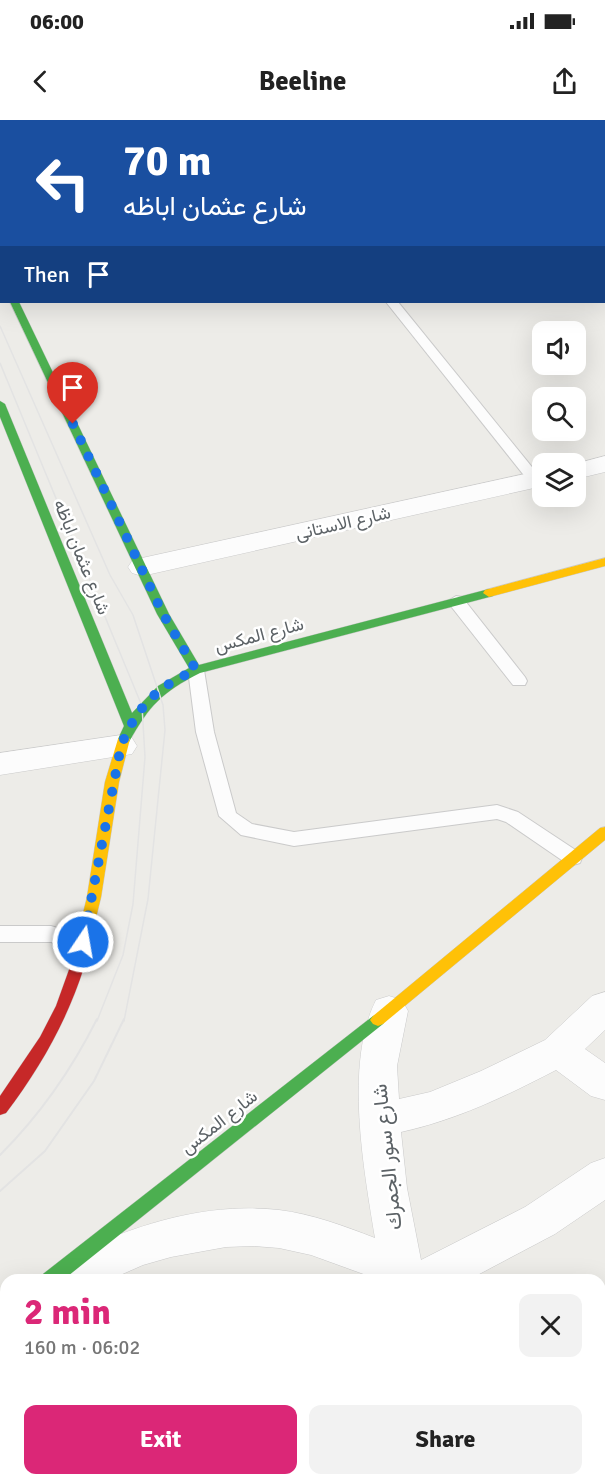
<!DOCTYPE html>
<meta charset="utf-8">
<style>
body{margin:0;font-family:Signika,Vazirmatn,sans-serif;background:#f2f2f2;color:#222;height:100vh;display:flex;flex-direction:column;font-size:22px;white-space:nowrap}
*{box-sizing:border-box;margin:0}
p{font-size:20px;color:#767676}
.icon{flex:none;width:33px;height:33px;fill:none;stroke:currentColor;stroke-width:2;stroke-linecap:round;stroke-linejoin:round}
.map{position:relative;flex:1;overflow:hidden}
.drawer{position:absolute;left:0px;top:1154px;width:606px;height:212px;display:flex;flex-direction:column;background:#fff;border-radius:18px 18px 0 0;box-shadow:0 6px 24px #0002}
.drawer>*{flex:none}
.banner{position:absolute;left:0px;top:0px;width:606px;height:183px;box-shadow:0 6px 24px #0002;background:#1a4fa0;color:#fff;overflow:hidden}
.buttons{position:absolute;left:532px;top:201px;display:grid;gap:12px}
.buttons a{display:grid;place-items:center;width:54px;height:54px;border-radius:12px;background:#fff;box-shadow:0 6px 24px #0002;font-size:30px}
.pin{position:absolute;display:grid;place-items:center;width:51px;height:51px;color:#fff;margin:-62px -26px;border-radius:50% 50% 50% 0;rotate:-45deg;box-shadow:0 0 6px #0007}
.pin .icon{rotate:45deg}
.me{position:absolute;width:66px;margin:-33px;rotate:12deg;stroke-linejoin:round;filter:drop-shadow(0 0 4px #0008)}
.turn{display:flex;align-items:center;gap:21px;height:126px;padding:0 24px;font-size:27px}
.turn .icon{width:78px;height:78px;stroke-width:2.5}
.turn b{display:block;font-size:42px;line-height:51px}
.then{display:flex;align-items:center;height:57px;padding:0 24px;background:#0003;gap:12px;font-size:22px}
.round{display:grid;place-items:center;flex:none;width:63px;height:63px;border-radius:12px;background:#f2f2f2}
.head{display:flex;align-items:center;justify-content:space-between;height:102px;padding:0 24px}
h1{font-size:36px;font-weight:700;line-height:45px;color:#db2777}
.button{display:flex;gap:12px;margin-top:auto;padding:12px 24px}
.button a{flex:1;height:69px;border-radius:12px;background:#db2777;color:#fff;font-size:24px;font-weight:700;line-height:69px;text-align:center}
.button a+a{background:#f2f2f2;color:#222}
.status{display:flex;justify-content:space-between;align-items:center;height:42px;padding:0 30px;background:#fff;direction:ltr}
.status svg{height:16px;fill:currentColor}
header{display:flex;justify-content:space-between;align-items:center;height:78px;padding:0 24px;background:#fff;font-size:27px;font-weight:700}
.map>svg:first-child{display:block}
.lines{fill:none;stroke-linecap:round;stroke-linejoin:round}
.lane-casing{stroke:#cacaca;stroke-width:2}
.street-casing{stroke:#cacaca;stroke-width:1}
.fast-casing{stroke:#c9c9c8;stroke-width:1}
.slow-casing{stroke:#c9c9c8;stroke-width:1}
.jam-casing{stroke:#c9c9c8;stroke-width:1}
.lane{fill:#fcfcfc;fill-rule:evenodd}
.street{fill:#fcfcfc;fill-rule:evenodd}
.fast{fill:#4caf50;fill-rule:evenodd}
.slow{fill:#ffc107;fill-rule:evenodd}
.jam{fill:#c62828;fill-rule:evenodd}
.tram-far1{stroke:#e3e3e3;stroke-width:1.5}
.tram{stroke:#e3e3e3;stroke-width:2}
.route{stroke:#1a73e8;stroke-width:10;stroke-dasharray:0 18}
.labels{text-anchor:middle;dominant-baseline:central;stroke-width:5;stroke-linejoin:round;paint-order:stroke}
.street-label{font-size:18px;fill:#5c6266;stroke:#fff}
.near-street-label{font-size:21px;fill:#5c6266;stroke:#fff}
</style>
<div class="status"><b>06:00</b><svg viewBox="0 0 49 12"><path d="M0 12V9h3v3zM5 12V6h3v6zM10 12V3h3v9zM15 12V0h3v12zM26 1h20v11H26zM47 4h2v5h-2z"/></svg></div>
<header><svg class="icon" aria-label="back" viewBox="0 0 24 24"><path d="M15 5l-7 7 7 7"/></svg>Beeline<svg class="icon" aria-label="share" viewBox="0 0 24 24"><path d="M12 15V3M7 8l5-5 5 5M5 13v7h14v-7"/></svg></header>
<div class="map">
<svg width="605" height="1364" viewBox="0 0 605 1364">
<rect width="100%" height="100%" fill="#edece8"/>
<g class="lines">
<defs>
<g id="lane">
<path d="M569,0H580L581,2H570Z"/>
<rect x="604" y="22" width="1" height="7"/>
<rect x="604" y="130" width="1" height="8"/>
<path d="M386,182H398L540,357L542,360L540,363H530Z"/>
<path d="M456,476L462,477L525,557L527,561L525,565H513L450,485L448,481Z"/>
<path d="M196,545L202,546L204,550L214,612L236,693L252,704L294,712L497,685L518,692L580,733L582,738L580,743L573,745L566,743L506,702L497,699L294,726L241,715L219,696L196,612L188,550L190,546Z"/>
<path d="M0,806H51L90,818L93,823L90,828L83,831L51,822H0Z"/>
</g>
<g id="street">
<path d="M605,336V352L576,359L575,344Z"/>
<path d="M543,350V366L142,456L132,453L128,447L132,441L142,438Z"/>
<path d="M121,615L132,618L137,626L132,634L0,655V633Z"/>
<path d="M605,872V910L585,929L605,943V980L591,976L556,950C506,976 456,1000 401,1012L407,1068L421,1140L525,1087L591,1043L605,1038V1080L555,1114L468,1160H380L311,1135L279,1128L253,1126L226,1127L171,1137L143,1145L109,1160H48C55,1138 77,1132 97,1124C153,1099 217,1083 279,1090C312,1094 344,1106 375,1118C364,1051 344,943 376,880L389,876L402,880L408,891L397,946L399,979L430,972L481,951L545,920L592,876Z"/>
<path d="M475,1359H521L524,1364H476Z"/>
</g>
<g id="fast">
<path d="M532,0H548L529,2Z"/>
<rect x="0" y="55" width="2" height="4"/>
<path d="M0,149L2,150V158L0,157Z"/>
<path d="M10,182H19L169,494L199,545L489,469L495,473L493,476L200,553C162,572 149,586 129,622H119L118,619L124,606L0,297V281L5,284L132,593L158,566L189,548L157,494Z"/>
<path d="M378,894L383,896L386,900L383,904L63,1160H40L43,1154L373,896Z"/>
</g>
<g id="slow">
<path d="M391,0H407L388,2Z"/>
<path d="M605,438V446L489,477L483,473L485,470Z"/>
<path d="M124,615L130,619L119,662L101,777L84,847L82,851L77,853L72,851L70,847L87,777L105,662L118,619Z"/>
<path d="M605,707V720L383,904L378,906L373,904L370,900L373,896L600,708Z"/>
<path d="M6,1186V1204L0,1206V1188Z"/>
</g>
<path id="jam" d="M77,841L82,843L84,847C67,901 40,948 6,993L0,995V976L40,917L56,886L70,847L72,843Z"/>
</defs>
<use href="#lane" class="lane-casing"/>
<use href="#street" class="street-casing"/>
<use href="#fast" class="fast-casing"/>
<use href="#slow" class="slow-casing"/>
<use href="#jam" class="jam-casing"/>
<use href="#lane" class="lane"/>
<use href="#street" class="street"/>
<use href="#fast" class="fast"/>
<use href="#slow" class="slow"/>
<use href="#jam" class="jam"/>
<g class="tram-far1">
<path d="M433,2L443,0"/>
<path d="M458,2L468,0"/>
<path d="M0,206L110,455L133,495L163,585L165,610L148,779L124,901"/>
<path d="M0,243L142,586L145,637L133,784L123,835L97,901"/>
</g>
<g class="tram">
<path d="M0,1035C40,995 72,949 97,899"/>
<path d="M0,1071L45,1031L94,961L124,899"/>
</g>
</g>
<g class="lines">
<path class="route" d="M73,304L163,494L196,550C157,567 137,586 121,626L83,822"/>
</g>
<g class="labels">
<g class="street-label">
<text transform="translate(343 403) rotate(-13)">شارع الاستانى</text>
<text transform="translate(82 437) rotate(68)">شارع عثمان اباظه</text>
<text transform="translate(259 515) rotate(-15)">شارع المكس</text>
<text transform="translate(219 1002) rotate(-38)">شارع المكس</text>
</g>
<g class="near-street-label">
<text transform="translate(387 1037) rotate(-96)">شارع سور الجمرك</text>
</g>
</g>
</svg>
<div class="buttons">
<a><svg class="icon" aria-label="sound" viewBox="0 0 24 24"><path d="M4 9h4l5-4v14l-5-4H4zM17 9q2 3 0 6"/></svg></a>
<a><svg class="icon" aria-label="search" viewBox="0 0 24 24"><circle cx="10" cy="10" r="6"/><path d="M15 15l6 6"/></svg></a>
<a><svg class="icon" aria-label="layers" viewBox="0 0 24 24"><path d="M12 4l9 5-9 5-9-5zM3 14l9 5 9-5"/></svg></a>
</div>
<div class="pin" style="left:73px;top:304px;background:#d93025"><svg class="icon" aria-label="arrive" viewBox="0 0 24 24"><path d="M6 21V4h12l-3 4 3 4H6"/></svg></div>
<svg class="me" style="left:83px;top:822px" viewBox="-20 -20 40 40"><circle r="17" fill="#1a73e8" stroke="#fff" stroke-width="3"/><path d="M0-11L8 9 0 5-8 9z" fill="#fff"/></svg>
<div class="banner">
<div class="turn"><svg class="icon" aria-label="left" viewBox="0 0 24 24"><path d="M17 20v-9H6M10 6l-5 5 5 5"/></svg><div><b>70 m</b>شارع عثمان اباظه</div></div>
<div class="then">Then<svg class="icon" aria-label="arrive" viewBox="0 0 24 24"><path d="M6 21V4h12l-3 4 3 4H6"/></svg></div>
</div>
<section class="drawer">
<div class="head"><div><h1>2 min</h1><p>160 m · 06:02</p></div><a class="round"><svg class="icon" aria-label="close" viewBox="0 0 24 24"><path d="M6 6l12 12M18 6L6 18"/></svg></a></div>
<div class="button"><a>Exit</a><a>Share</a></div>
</section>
</div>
